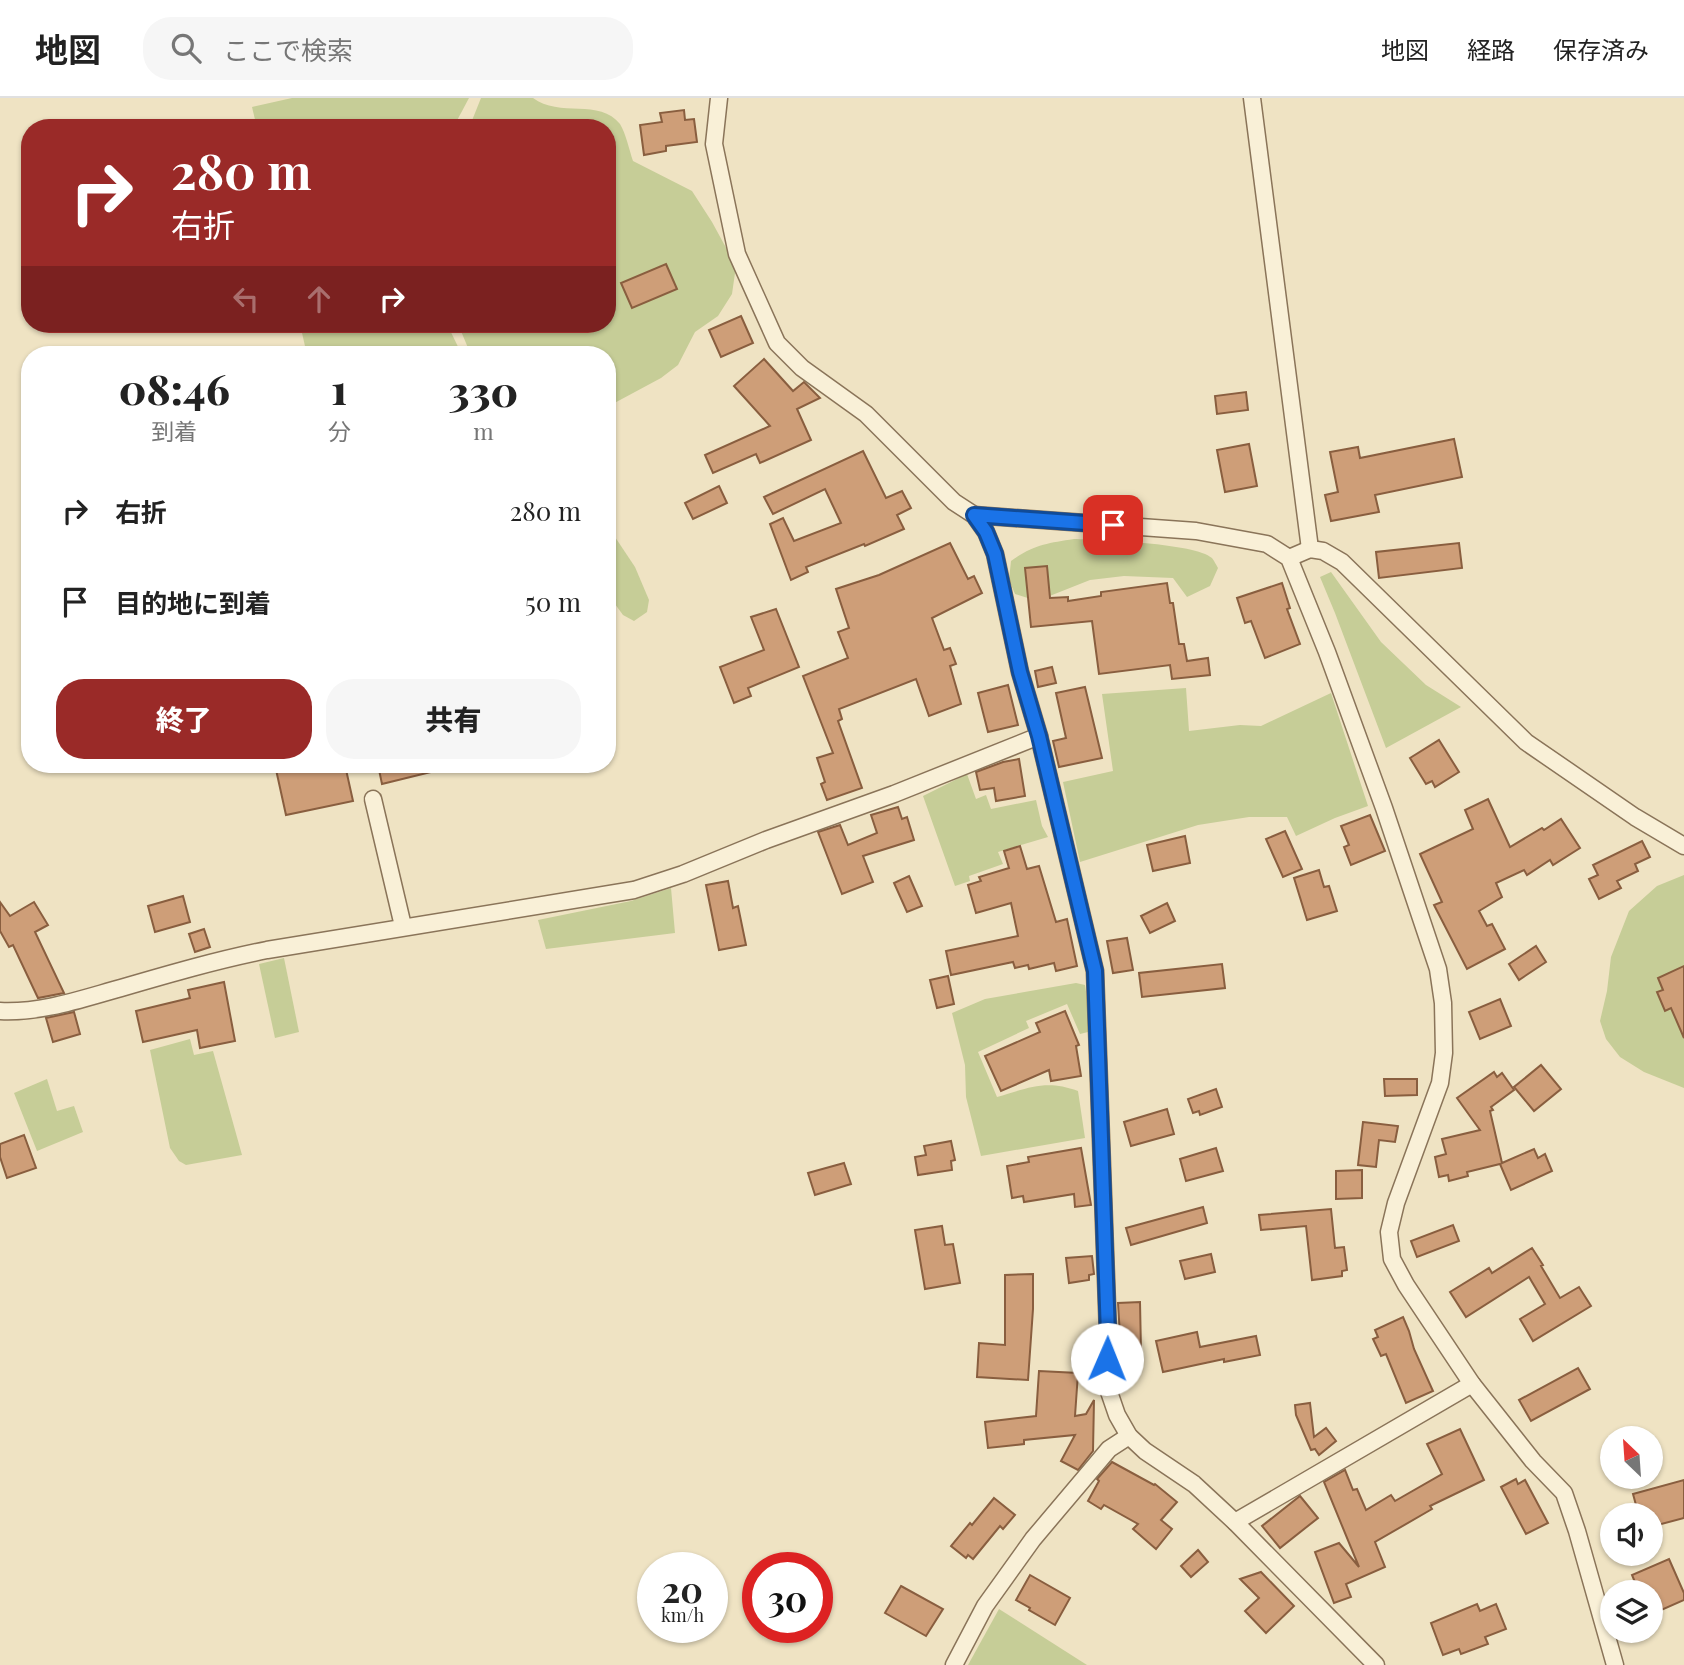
<!DOCTYPE html>
<html lang="ja">
<meta charset="utf-8">
<style>
body{margin:0;font-family:"Playfair Display","Noto Sans JP",serif;background:#f6f6f6;color:#222;height:100vh;display:flex;flex-direction:column;font-size:26px;white-space:nowrap}
*{box-sizing:border-box;margin:0}
p{font-size:23px;color:#767676}
.icon{flex:none;width:38px;height:38px;fill:none;stroke:currentColor;stroke-width:2;stroke-linecap:round;stroke-linejoin:round}
.map{position:relative;flex:1;overflow:hidden}
.side{position:absolute;left:21px;top:248px;width:595px;height:427px;display:flex;flex-direction:column;background:#fff;border-radius:28px;box-shadow:0 2px 5px #0004}
.side>*{flex:none}
.hud{position:absolute;left:21px;top:21px;width:595px;height:214px;border-radius:28px;box-shadow:0 2px 5px #0004;background:#9a2a28;color:#fff;overflow:hidden}
.needle{width:46px;rotate:335deg}
.tools{position:absolute;left:1600px;top:1328px;display:grid;gap:14px}
.tools a{display:grid;place-items:center;width:63px;height:63px;border-radius:50%;background:#fff;box-shadow:0 2px 5px #0004;font-size:35px}
.speed{position:absolute;left:637px;top:1454px;display:flex;gap:14px;font-size:35px;font-weight:700;text-align:center}
.speed>*{display:grid;place-content:center;width:91px;height:91px;border-radius:50%;background:#fff;box-shadow:0 2px 5px #0004;line-height:1}
.speed small{font-size:18px;font-weight:400}
.speed .limit{border:10px solid #d22;background:#fff;color:#111}
.pin{position:absolute;display:grid;place-items:center;width:60px;height:60px;color:#fff;margin:-30px;border-radius:14px;box-shadow:0 4px 10px #0006}
.me{position:absolute;width:77px;margin:-38px;rotate:1deg;stroke-linejoin:round;filter:drop-shadow(0 0 5px #0008)}
.turn{display:flex;align-items:center;gap:24px;height:147px;padding:0 35px;font-size:32px}
.turn .icon{width:91px;height:91px;stroke-width:2.5}
.turn b{display:block;font-size:49px;line-height:60px}
.lanes{display:flex;align-items:center;height:66px;padding:0 35px;background:#0003;justify-content:center;gap:35px;direction:ltr}
.lanes .off{opacity:.35}
.eta{display:flex;justify-content:space-evenly;align-items:center;height:119px;text-align:center}
.eta b{font-size:42px;font-weight:800;line-height:49px}
.button{display:flex;gap:14px;margin-top:auto;padding:14px 35px}
.button a{flex:1;height:80px;border-radius:28px;background:#9a2a28;color:#fff;font-size:28px;font-weight:800;line-height:80px;text-align:center}
.button a+a{background:#f6f6f6;color:#222}
ul{padding:0;list-style:none}
li{display:flex;align-items:center;gap:21px;height:91px;padding:0 35px}
li div{flex:1}
li b{display:block;font-size:26px}
li em{font-style:normal}
header{display:flex;align-items:center;gap:42px;box-sizing:border-box;height:98px;padding:0 35px;background:#fff;border-bottom:2px solid #e0e0e0}
header strong{font-size:33px}
nav{display:flex;gap:38px;margin-inline-start:auto;font-size:24px}
.search{width:490px;height:63px;background:#f6f6f6;display:flex;align-items:center;gap:18px;box-sizing:border-box;padding:0 24px;border-radius:28px;color:#767676;font-size:26px}
.map>svg:first-child{display:block}
.green{fill:#c6cd97}
.building{fill:#ce9e78;stroke:#895e3f;stroke-width:2}
.lines{fill:none;stroke-linecap:round;stroke-linejoin:round}
.street-casing{stroke:#8a7459;stroke-width:19}
.street{stroke:#f9f0d7;stroke-width:16}
.route-casing{stroke:#114b97;stroke-width:18}
.route{stroke:#1a73e8;stroke-width:12}
</style>
<header>
<strong>地図</strong>
<div class="search"><svg class="icon" aria-label="search" viewBox="0 0 24 24"><circle cx="10" cy="10" r="6"/><path d="M15 15l6 6"/></svg>ここで検索</div>
<nav><a>地図</a><a>経路</a><a>保存済み</a></nav>
</header>
<div class="map">
<svg width="1684" height="1567" viewBox="0 0 1684 1567">
<rect width="100%" height="100%" fill="#efe3c3"/>
<g class="green">
<path d="M292,0H469L453,30H257L252,9Z"/>
<path d="M481,0H533C559,20 600,0 620,26C626,36 629,51 633,63L692,93L712,124L736,168L732,196L718,218L695,234L678,267L661,280L607,309V257H471L458,226H607V30H469Z"/>
<path d="M300,226H447L462,257H307Z"/>
<path d="M607,427L635,469L649,502L647,514L634,523L623,517L607,495Z"/>
<path d="M1074,441C1100,442 1195,445 1212,460C1213,461 1217,468 1218,470L1210,488L1187,499L1173,480L1124,478L1090,482L1037,503L1015,496L1009,482L1011,463C1033,447 1048,445 1074,441Z"/>
<path d="M1331,474L1381,544L1426,587L1461,609L1386,650L1335,515L1320,479Z"/>
<path d="M1186,590L1189,633L1240,627L1261,628L1331,595L1368,708L1335,720L1296,738L1287,719H1249L1198,727L1080,764L1063,684L1113,673L1102,596Z"/>
<path d="M967,676L976,701L986,697L991,711L1036,702L1042,728L1048,739L998,754L1003,766L969,778L970,783L955,788L923,698Z"/>
<path d="M1684,777V990L1644,974L1620,959L1606,941L1600,923L1607,893L1611,859L1629,813L1657,788Z"/>
<path d="M671,790L675,835L546,851L538,822L631,803Z"/>
<path d="M284,860L299,934L275,940L259,866Z"/>
<path d="M1076,885L1085,887L1092,933L1080,936L1067,906L1026,923L1029,930L978,954L997,999C1028,990 1046,981 1078,993L1085,1040L981,1058L966,999L965,967L952,915L985,901Z"/>
<path d="M190,941L194,957L213,953L242,1057L186,1067L179,1063L170,1050L150,952Z"/>
<path d="M47,981L57,1013L74,1008L83,1034L37,1053L14,995Z"/>
<path d="M999,1511L1087,1567H968Z"/>
</g>
<g class="building">
<path d="M684,12L685,22L694,21L697,44L666,48V53L644,57L640,27L662,24L660,15Z"/>
<path d="M666,166L677,191L632,210L621,185Z"/>
<path d="M741,218L753,245L721,259L709,232Z"/>
<path d="M764,261L793,293L804,284L820,300L797,311L811,342L760,365L756,356L713,375L705,357L770,328L734,288Z"/>
<path d="M1246,294L1248,312L1217,316L1215,298Z"/>
<path d="M1454,341L1462,379L1375,397L1379,414L1331,423L1325,397L1338,394L1330,354L1358,349L1360,360Z"/>
<path d="M1249,346L1257,388L1225,394L1217,352Z"/>
<path d="M863,353L886,400L902,393L911,410L897,417L904,431L865,448L864,446L806,469L808,474L791,482L770,426L783,420L794,443L841,425L825,391L773,416L764,399Z"/>
<path d="M719,388L727,405L693,421L685,405Z"/>
<path d="M950,445L968,481L974,478L982,495L932,520L944,552L950,550L956,566L950,568L961,606L929,618L916,581L839,611L842,621L838,623L862,690L827,702L821,686L825,684L817,660L833,655L803,578L848,560L838,534L849,530L836,491L879,477Z"/>
<path d="M1459,445L1462,470L1379,480L1376,454Z"/>
<path d="M1047,468L1050,500L1068,499V503L1101,498V494L1167,485L1170,505H1173L1179,546H1184L1187,563L1208,560L1210,577L1172,581L1170,567L1099,576L1092,523L1031,529L1025,470Z"/>
<path d="M1282,485L1290,510L1287,511L1300,546L1265,560L1251,523L1245,525L1237,500Z"/>
<path d="M776,511L799,569L748,590L751,598L734,605L720,569L764,552L751,519Z"/>
<path d="M1052,569L1056,585L1038,589L1035,573Z"/>
<path d="M1008,587L1018,627L988,634L978,595Z"/>
<path d="M1085,589L1102,660L1059,669L1053,643L1066,640L1056,595Z"/>
<path d="M1439,642L1459,674L1435,689L1432,683L1426,686L1410,660Z"/>
<path d="M1019,661L1025,698L996,703L994,690L980,692L976,674L1003,664Z"/>
<path d="M275,667H345L353,703L286,717Z"/>
<path d="M378,667H434L435,673L382,686Z"/>
<path d="M1488,701L1510,749L1542,730L1544,732L1561,721L1580,750L1553,767L1550,762L1527,777L1524,772L1496,785L1502,799L1479,813L1487,828L1492,826L1505,851L1467,871L1434,807L1442,804L1420,756L1473,731L1465,712Z"/>
<path d="M898,709L902,721L907,719L914,742L863,758L873,784L842,796L818,734L840,727L848,747L877,735L871,717Z"/>
<path d="M1370,717L1385,753L1351,767L1344,749L1349,747L1341,728Z"/>
<path d="M1285,733L1302,771L1283,779L1266,741Z"/>
<path d="M1185,738L1190,765L1153,773L1147,747Z"/>
<path d="M1642,743L1650,759L1635,766L1638,773L1617,783L1621,790L1599,801L1589,781L1598,777L1593,767Z"/>
<path d="M1020,748L1027,771L1039,768L1056,824L1067,821L1077,868L1056,873L1054,865L1029,871L1028,867L1015,870L1013,864L951,877L946,853L1018,838L1011,805L976,815L968,787L981,783L979,779L1009,770L1004,753Z"/>
<path d="M1319,772L1324,789L1329,788L1337,813L1307,822L1294,780Z"/>
<path d="M909,778L922,808L907,814L894,785Z"/>
<path d="M728,783L733,810L738,808L746,847L719,852L706,787Z"/>
<path d="M183,798L190,824L155,834L148,808Z"/>
<path d="M0,804L10,818L34,804L48,827L35,834L64,895L38,900L13,847L9,849L0,833Z"/>
<path d="M1167,805L1175,823L1150,835L1141,818Z"/>
<path d="M204,831L210,849L195,854L189,836Z"/>
<path d="M1127,840L1133,872L1113,875L1107,843Z"/>
<path d="M1536,848L1546,864L1519,882L1509,866Z"/>
<path d="M1222,866L1225,890L1142,899L1139,875Z"/>
<path d="M1684,868V940L1671,910L1665,913L1657,894L1663,892L1658,880Z"/>
<path d="M948,878L954,906L937,910L930,882Z"/>
<path d="M224,884L235,943L200,950L197,932L143,944L136,913L190,900L188,892Z"/>
<path d="M1500,901L1511,928L1480,941L1469,914Z"/>
<path d="M1065,913L1079,947L1076,948L1081,978L1051,983L1049,972L1001,993L985,958L1040,934L1036,925Z"/>
<path d="M74,914L80,936L53,944L46,920Z"/>
<path d="M1541,967L1561,991L1534,1013L1514,989Z"/>
<path d="M1494,974L1497,979L1502,975L1514,992L1491,1009L1493,1012L1490,1013L1502,1065L1534,1051L1538,1060L1545,1056L1552,1073L1511,1092L1500,1066L1467,1074L1468,1078L1449,1083L1448,1077L1439,1079L1435,1059L1446,1056L1442,1041L1480,1032L1457,1000Z"/>
<path d="M1384,981H1417V997L1385,998Z"/>
<path d="M1216,991L1222,1009L1200,1017L1199,1013L1193,1015L1188,1001Z"/>
<path d="M1167,1011L1174,1036L1131,1048L1124,1024Z"/>
<path d="M1363,1024L1398,1028L1395,1044L1379,1042L1376,1069L1358,1067Z"/>
<path d="M24,1037L36,1070L7,1080L0,1059V1046Z"/>
<path d="M951,1043L955,1062L951,1063L952,1072L918,1077L915,1059L926,1057L924,1048Z"/>
<path d="M1081,1050L1091,1107L1075,1109L1074,1096L1024,1104L1023,1098L1012,1100L1007,1068L1029,1064L1028,1059Z"/>
<path d="M1216,1050L1223,1073L1186,1083L1180,1061Z"/>
<path d="M844,1065L851,1086L815,1097L808,1075Z"/>
<path d="M1362,1072V1100L1336,1101V1073Z"/>
<path d="M1203,1109L1207,1125L1131,1147L1126,1130Z"/>
<path d="M1331,1111L1335,1150L1344,1149L1347,1172L1342,1173V1178L1312,1182L1306,1128L1261,1132L1259,1117Z"/>
<path d="M1453,1127L1459,1143L1417,1159L1411,1143Z"/>
<path d="M942,1128L945,1147L953,1146L960,1185L925,1191L915,1132Z"/>
<path d="M1532,1150L1543,1167L1541,1168L1560,1200L1579,1189L1591,1208L1533,1243L1520,1221L1545,1206L1529,1179L1466,1219L1450,1194L1489,1170L1492,1175Z"/>
<path d="M1211,1156L1215,1174L1185,1181L1180,1163Z"/>
<path d="M1092,1158L1094,1176L1089,1177V1182L1069,1185L1066,1160Z"/>
<path d="M1033,1176V1211L1028,1282L977,1279L979,1245L1005,1247V1177Z"/>
<path d="M1140,1204L1141,1253L1121,1254L1118,1205Z"/>
<path d="M1403,1219L1409,1233L1414,1251L1433,1293L1406,1305L1386,1256L1381,1258L1373,1241L1378,1239L1375,1232Z"/>
<path d="M1197,1234L1200,1249L1256,1238L1260,1257L1224,1264V1261L1163,1274L1156,1243Z"/>
<path d="M1578,1270L1590,1291L1531,1323L1519,1302Z"/>
<path d="M1039,1273L1078,1275L1075,1318L1086,1316L1094,1302L1093,1353L1078,1372L1061,1363L1075,1337L1024,1342V1346L988,1350L985,1324L1036,1318Z"/>
<path d="M1310,1305L1314,1339L1326,1330L1336,1343L1319,1357L1315,1351L1311,1352L1296,1317L1295,1307Z"/>
<path d="M1460,1331L1484,1382L1430,1408L1432,1411L1375,1444L1385,1469L1346,1486L1351,1499L1334,1505L1315,1454L1339,1445L1359,1469L1324,1384L1345,1372L1353,1392L1357,1391L1366,1412L1391,1397L1395,1403L1442,1376L1427,1346Z"/>
<path d="M1112,1364L1154,1387L1155,1386L1177,1404L1161,1422L1172,1431L1156,1451L1133,1431L1138,1426L1104,1407L1101,1411L1088,1403L1099,1383L1097,1381Z"/>
<path d="M1516,1381L1518,1386L1525,1382L1548,1425L1526,1436L1501,1389Z"/>
<path d="M1684,1382V1420L1650,1429V1418H1639L1633,1396Z"/>
<path d="M1300,1398L1318,1420L1280,1450L1262,1428Z"/>
<path d="M994,1400L1015,1417L1003,1431L1000,1428L973,1461L968,1457L966,1460L951,1448L970,1425L972,1427Z"/>
<path d="M1198,1452L1208,1464L1191,1479L1181,1468Z"/>
<path d="M1669,1461L1684,1495V1502L1650,1517V1494H1639L1632,1477Z"/>
<path d="M1261,1474L1294,1508L1266,1535L1245,1513L1259,1500L1240,1481Z"/>
<path d="M1030,1477L1070,1500L1055,1527L1029,1512L1030,1510L1016,1502Z"/>
<path d="M901,1488L943,1511L926,1538L885,1515Z"/>
<path d="M1477,1506L1480,1513L1496,1506L1506,1531L1485,1539L1488,1546L1461,1556L1459,1551L1443,1557L1431,1525Z"/>
</g>
<g class="lines">
<defs>
<g id="street">
<path d="M719,0L714,46L737,156L777,245L802,270L866,316L954,404L974,417L986,434L995,456L1020,574L1039,638L1095,873L1108,1236L1106,1285L1117,1317L1129,1338L1145,1353L1194,1386L1235,1424L1376,1567"/>
<path d="M1252,0L1310,451"/>
<path d="M974,417L1196,433L1267,446L1289,460L1327,554L1384,710L1438,871L1443,905L1444,955L1440,985L1396,1105L1389,1134L1392,1161L1406,1187L1472,1286L1533,1363L1564,1395L1577,1433L1615,1567"/>
<path d="M1289,460L1310,451L1323,453L1342,464L1526,644L1635,719L1684,748"/>
<path d="M373,701L403,828"/>
<path d="M0,913C42,915 81,901 121,890C169,876 217,862 267,852L634,792L683,776L766,742L894,696L1039,638"/>
<path d="M1235,1424L1472,1286"/>
<path d="M954,1567L985,1508L1033,1441L1109,1351L1129,1338"/>
</g>
</defs>
<use href="#street" class="street-casing"/>
<use href="#street" class="street"/>
</g>
<g class="lines">
<defs>
<path id="route" d="M1107,1261L1108,1236L1095,873L1039,638L1020,574L995,456L986,434L974,417L1113,427"/>
</defs>
<use href="#route" class="route-casing"/>
<use href="#route" class="route"/>
</g>
</svg>
<div class="tools">
<a><svg class="needle" viewBox="-14 -14 28 28"><path d="M0-13l5 13h-10z" fill="#e53935"/><path d="M0 13l5-13h-10z" fill="#767676"/></svg></a>
<a><svg class="icon" aria-label="sound" viewBox="0 0 24 24"><path d="M4 9h4l5-4v14l-5-4H4zM17 9q2 3 0 6"/></svg></a>
<a><svg class="icon" aria-label="layers" viewBox="0 0 24 24"><path d="M12 4l9 5-9 5-9-5zM3 14l9 5 9-5"/></svg></a>
</div>
<div class="speed"><div>20<small>km/h</small></div><div class="limit">30</div></div>
<div class="pin" style="left:1113px;top:427px;background:#d93025"><svg class="icon" aria-label="arrive" viewBox="0 0 24 24"><path d="M6 21V4h12l-3 4 3 4H6"/></svg></div>
<svg class="me" style="left:1107px;top:1261px" viewBox="-20 -20 40 40"><circle r="19" fill="#fff"/><path d="M0-13L10 11 0 6-10 11z" fill="#1a73e8"/></svg>
<div class="hud">
<div class="turn"><svg class="icon" aria-label="right" viewBox="0 0 24 24"><path d="M7 20v-9h11M14 6l5 5-5 5"/></svg><div><b>280 m</b>右折</div></div>
<div class="lanes"><svg class="icon off" aria-label="left" viewBox="0 0 24 24"><path d="M17 20v-9H6M10 6l-5 5 5 5"/></svg><svg class="icon off" aria-label="ahead" viewBox="0 0 24 24"><path d="M12 20V5M6 11l6-6 6 6"/></svg><svg class="icon" aria-label="right" viewBox="0 0 24 24"><path d="M7 20v-9h11M14 6l5 5-5 5"/></svg></div>
</div>
<section class="side">
<div class="eta">
<div><b>08:46</b><p>到着</p></div>
<div><b>1</b><p>分</p></div>
<div><b>330</b><p>m</p></div>
</div>
<ul>
<li><svg class="icon" aria-label="right" viewBox="0 0 24 24"><path d="M7 20v-9h11M14 6l5 5-5 5"/></svg><div><b>右折</b></div><em>280 m</em></li>
<li><svg class="icon" aria-label="arrive" viewBox="0 0 24 24"><path d="M6 21V4h12l-3 4 3 4H6"/></svg><div><b>目的地に到着</b></div><em>50 m</em></li>
</ul>
<div class="button"><a>終了</a><a>共有</a></div>
</section>
</div>
